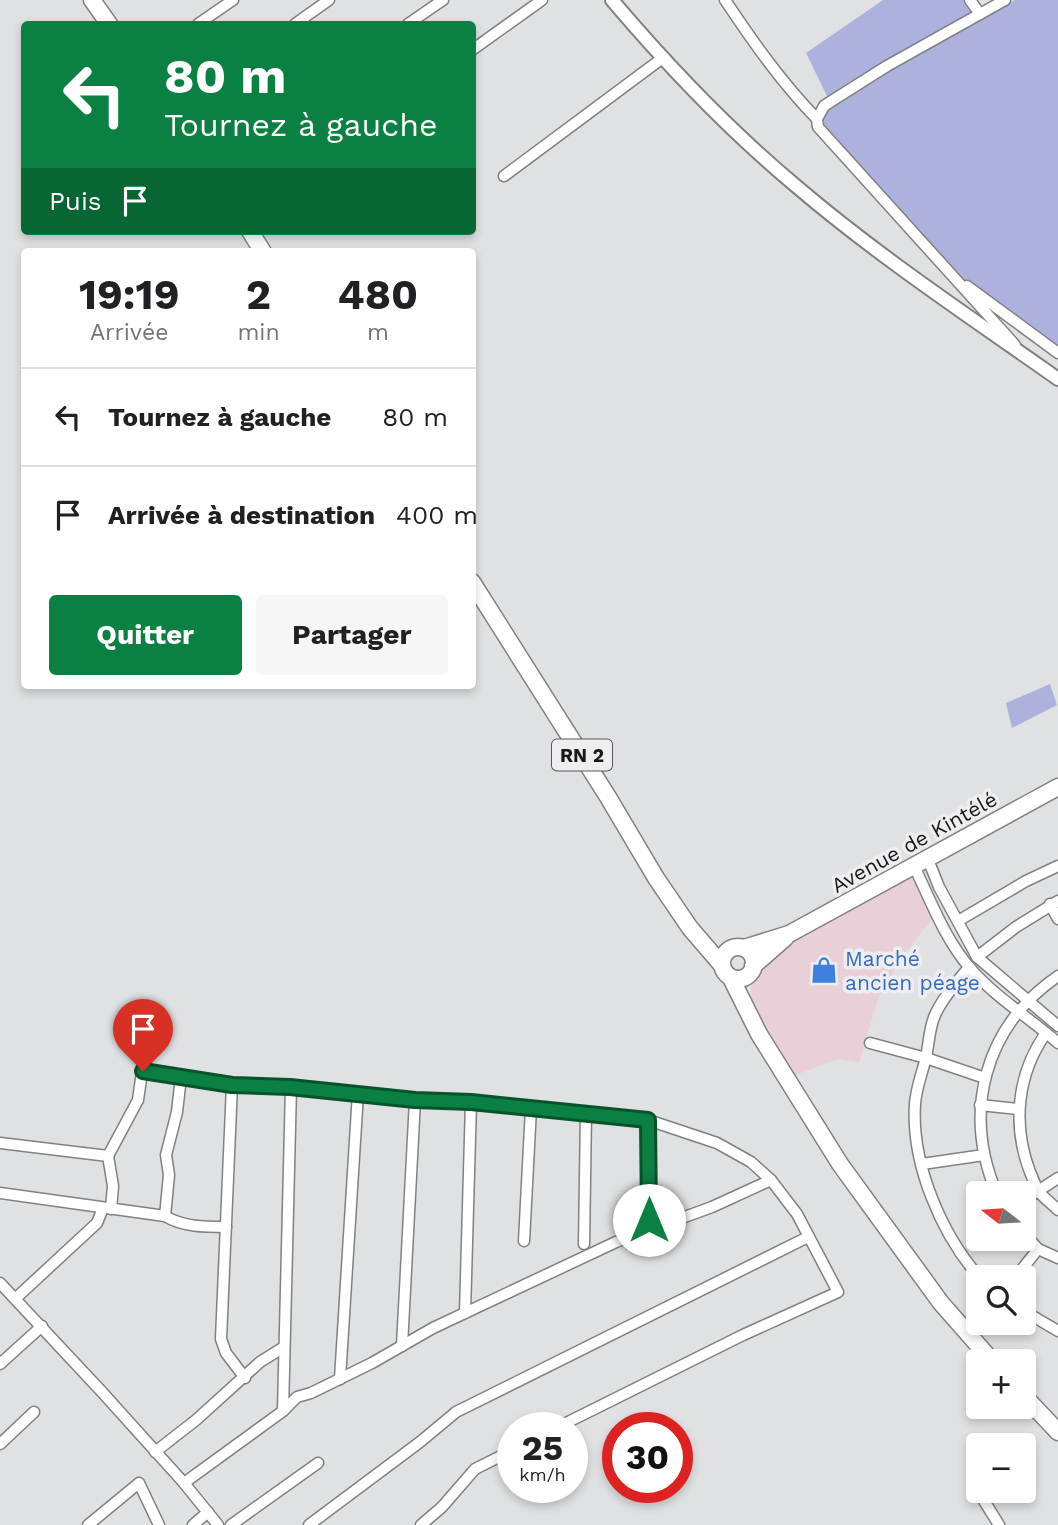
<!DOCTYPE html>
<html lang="fr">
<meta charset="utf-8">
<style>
body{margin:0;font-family:"Work Sans",sans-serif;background:#f6f6f6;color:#202124;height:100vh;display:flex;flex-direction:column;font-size:26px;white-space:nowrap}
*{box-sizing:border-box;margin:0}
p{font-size:23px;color:#757577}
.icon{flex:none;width:38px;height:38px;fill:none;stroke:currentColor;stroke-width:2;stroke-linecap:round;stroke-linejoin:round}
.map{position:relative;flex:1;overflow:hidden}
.details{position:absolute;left:21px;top:248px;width:455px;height:441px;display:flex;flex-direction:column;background:#fff;border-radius:7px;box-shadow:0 4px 10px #0003}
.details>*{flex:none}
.banner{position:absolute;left:21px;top:21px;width:455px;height:214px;border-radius:7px;box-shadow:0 4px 10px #0003;background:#0b8043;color:#fff;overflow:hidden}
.needle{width:46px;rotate:287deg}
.controls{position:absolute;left:966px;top:1181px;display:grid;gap:14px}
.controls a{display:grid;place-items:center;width:70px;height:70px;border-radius:7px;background:#fff;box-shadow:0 4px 10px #0003;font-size:35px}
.speed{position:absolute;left:497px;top:1412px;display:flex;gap:14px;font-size:35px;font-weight:700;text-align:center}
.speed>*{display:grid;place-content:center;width:91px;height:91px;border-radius:50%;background:#fff;box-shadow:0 4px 10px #0003;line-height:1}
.speed small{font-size:18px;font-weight:400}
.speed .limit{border:10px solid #d22;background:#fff;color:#111}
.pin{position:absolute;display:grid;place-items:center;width:60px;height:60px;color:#fff;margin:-72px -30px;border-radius:50% 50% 50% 0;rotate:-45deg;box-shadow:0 0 7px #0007}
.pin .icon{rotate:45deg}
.me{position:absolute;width:77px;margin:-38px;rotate:0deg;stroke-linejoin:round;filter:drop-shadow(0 0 5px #0008)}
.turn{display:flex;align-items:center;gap:24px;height:147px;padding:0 28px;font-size:32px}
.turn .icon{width:91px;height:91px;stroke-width:2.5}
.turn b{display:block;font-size:49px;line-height:60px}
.then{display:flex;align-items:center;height:66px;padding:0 28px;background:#0003;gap:14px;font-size:26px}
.eta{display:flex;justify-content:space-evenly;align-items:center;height:119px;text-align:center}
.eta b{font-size:42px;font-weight:700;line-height:49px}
.cta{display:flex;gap:14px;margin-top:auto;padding:14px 28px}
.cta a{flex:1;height:80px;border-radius:7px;background:#0b8043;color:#fff;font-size:28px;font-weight:700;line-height:80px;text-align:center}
.cta a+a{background:#f6f6f6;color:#202124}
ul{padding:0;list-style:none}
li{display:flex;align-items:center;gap:21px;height:98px;padding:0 28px;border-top:2px solid #e0e0e0}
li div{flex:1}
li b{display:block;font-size:26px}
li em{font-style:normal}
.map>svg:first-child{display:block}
.commercial{fill:#e9d0d8}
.green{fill:#adb1de}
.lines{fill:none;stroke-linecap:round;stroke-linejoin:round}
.minor-casing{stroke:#818183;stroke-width:13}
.tertiary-casing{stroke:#818183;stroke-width:16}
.primary-casing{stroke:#818183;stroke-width:19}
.trunk-casing{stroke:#818183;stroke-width:19}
.minor{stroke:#fff;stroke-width:10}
.tertiary{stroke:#fff;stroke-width:12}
.primary{stroke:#fff;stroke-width:16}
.trunk{stroke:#fff;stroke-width:16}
.route-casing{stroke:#07532c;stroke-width:18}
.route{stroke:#0b8043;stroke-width:12}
.labels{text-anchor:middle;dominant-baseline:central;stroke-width:7;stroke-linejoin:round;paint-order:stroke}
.shield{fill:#eeeef0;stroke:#58585a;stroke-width:2}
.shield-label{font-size:19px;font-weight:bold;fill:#181819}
.street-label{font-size:21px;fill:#181819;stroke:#eeeef0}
.shop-label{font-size:21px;fill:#366cbe;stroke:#eeeef0;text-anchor:start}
</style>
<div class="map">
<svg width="1058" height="1525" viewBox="0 0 1058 1525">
<rect width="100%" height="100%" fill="#e0e1e3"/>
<path class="commercial" d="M912,867L935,915L905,953L879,996L859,1063L837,1059L793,1076L756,1014L751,999V988L755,968L767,956Z"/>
<g class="green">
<path d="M883,0H970L980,14L891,68L1015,0H1058V355L952,275L818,127L830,102L806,53Z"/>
<path d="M1050,684L1057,705L1012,728L1006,703Z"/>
</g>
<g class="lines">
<defs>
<g id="minor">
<path d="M725,0C753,42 782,83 817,119L818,127L1015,345"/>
<path d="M970,0L980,14"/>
<path d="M198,24L233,0"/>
<path d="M295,24L329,0"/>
<path d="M408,24L443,0"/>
<path d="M472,50L542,0"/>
<path d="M817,119L824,106L830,102L887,66L1005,0"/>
<path d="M504,176L664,57"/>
<path d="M967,286L1058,353"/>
<path d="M927,857L939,887L977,957L1058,1026"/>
<path d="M913,864C930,899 945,940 971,969C996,998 1030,1018 1058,1043"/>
<path d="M1050,904L1058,919"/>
<path d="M958,921L1026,881L1058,866"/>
<path d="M977,957L1016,927L1058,901"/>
<path d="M969,967C957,982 943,997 935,1015C929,1028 929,1044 926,1057C922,1074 916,1088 915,1104C911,1163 941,1234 980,1278"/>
<path d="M1046,1033C1017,1074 1012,1125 1030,1172C1033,1178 1035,1186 1039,1192C1044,1198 1052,1204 1058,1210"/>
<path d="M870,1043L926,1058L985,1078"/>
<path d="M143,1071L232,1085L291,1087L415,1100L586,1112L648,1120L717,1143L751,1162L771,1180L797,1214L838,1292L743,1335L556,1428"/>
<path d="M181,1077L177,1112L166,1155L169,1175L165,1216C183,1227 205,1227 226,1227"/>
<path d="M232,1085L221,1339L226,1353L245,1378"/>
<path d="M980,1105L1018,1109"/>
<path d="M648,1120L649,1220"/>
<path d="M0,1143L108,1156"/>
<path d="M922,1164L984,1155"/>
<path d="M0,1193L165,1216"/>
<path d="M997,1194C962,1112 984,1027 1058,976"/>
<path d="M1024,1200L1058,1178"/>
<path d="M111,1209L113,1186L108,1156L138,1100L144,1058"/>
<path d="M1024,1233L1038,1249L1058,1258"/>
<path d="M524,1241L531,1108"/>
<path d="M584,1244L586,1112"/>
<path d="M1015,1278L1038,1249"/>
<path d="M0,1283L102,1392L184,1483L218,1525"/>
<path d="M16,1298L97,1223L103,1208"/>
<path d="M1024,1311L1058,1331"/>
<path d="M465,1313L471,1102"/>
<path d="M402,1346L415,1100"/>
<path d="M0,1364L42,1326"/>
<path d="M340,1379L358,1093"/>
<path d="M283,1411L291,1087"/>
<path d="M0,1444L34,1412"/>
<path d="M155,1452L196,1420L260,1362L284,1347"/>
<path d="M184,1483L283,1411L297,1397L311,1393L372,1363L433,1328L616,1242L712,1207L771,1180"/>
<path d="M978,1491L999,1525"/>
<path d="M88,1525L139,1483L159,1525"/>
<path d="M193,1525L208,1512"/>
<path d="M231,1525L318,1463"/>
<path d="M309,1525L420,1442L456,1412L808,1237"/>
<path d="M421,1525L442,1507L475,1469L513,1450"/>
</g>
<path id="tertiary" d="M612,0C668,66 729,130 796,186C878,256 970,317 1058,379"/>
<g id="primary">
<path d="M744,948L789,934L1058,787"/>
<path d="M753,966L785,938"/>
</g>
<g id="trunk">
<path d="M92,0L109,24"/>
<path d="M250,231L263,252"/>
<path d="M472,582L608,797L656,878L690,928L721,964"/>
<circle cx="738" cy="963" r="16"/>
<path d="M731,978L759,1034L840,1164L941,1303L993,1362"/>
<path d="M1024,1396L1058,1432"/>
</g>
</defs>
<use href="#minor" class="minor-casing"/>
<use href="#tertiary" class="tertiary-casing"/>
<use href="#primary" class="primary-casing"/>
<use href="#trunk" class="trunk-casing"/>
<use href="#minor" class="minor"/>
<use href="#tertiary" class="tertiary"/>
<use href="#primary" class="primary"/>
<use href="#trunk" class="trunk"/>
</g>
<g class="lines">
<defs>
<path id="route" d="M143,1071L232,1085L290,1087L415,1100L471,1102L648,1120L649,1220"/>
</defs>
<use href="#route" class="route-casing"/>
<use href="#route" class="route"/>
</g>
<defs>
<symbol id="shop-bare" viewBox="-9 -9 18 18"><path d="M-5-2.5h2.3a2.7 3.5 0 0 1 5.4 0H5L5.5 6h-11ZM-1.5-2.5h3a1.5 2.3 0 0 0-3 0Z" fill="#3f7fe0" stroke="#eeeef0" stroke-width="2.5" paint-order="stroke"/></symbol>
</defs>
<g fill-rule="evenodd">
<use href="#shop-bare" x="805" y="951" width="38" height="38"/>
</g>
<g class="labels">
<rect class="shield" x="552" y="739.5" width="60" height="31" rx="5"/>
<g class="shield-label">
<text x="582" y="755">RN 2</text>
</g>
<g class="street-label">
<text transform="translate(914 842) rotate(-29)">Avenue de Kintélé</text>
</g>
<g class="shop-label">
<text x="845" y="958">Marché<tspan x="845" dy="24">ancien péage</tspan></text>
</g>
</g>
</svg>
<div class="controls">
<a><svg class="needle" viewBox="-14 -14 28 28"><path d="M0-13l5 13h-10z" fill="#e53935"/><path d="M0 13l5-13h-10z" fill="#757577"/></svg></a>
<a><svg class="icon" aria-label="search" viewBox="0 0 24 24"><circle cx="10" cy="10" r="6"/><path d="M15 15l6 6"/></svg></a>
<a>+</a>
<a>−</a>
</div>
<div class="speed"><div>25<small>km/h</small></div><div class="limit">30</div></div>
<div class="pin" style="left:143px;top:1071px;background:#d93025"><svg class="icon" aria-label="arrive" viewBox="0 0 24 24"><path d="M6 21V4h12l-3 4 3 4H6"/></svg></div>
<svg class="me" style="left:649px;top:1220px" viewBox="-20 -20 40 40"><circle r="19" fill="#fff"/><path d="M0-13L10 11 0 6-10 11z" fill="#0b8043"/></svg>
<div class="banner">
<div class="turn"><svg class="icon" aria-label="left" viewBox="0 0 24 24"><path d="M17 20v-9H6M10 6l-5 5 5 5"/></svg><div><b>80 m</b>Tournez à gauche</div></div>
<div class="then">Puis<svg class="icon" aria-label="arrive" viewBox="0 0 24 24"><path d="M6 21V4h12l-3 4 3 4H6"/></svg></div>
</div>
<section class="details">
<div class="eta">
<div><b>19:19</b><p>Arrivée</p></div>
<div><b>2</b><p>min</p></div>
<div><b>480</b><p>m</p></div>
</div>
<ul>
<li><svg class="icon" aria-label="left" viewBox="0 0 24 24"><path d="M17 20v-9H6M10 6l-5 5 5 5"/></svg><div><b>Tournez à gauche</b></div><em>80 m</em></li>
<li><svg class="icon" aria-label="arrive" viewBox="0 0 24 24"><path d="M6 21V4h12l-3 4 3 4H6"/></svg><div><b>Arrivée à destination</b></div><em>400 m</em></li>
</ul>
<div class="cta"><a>Quitter</a><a>Partager</a></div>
</section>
</div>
